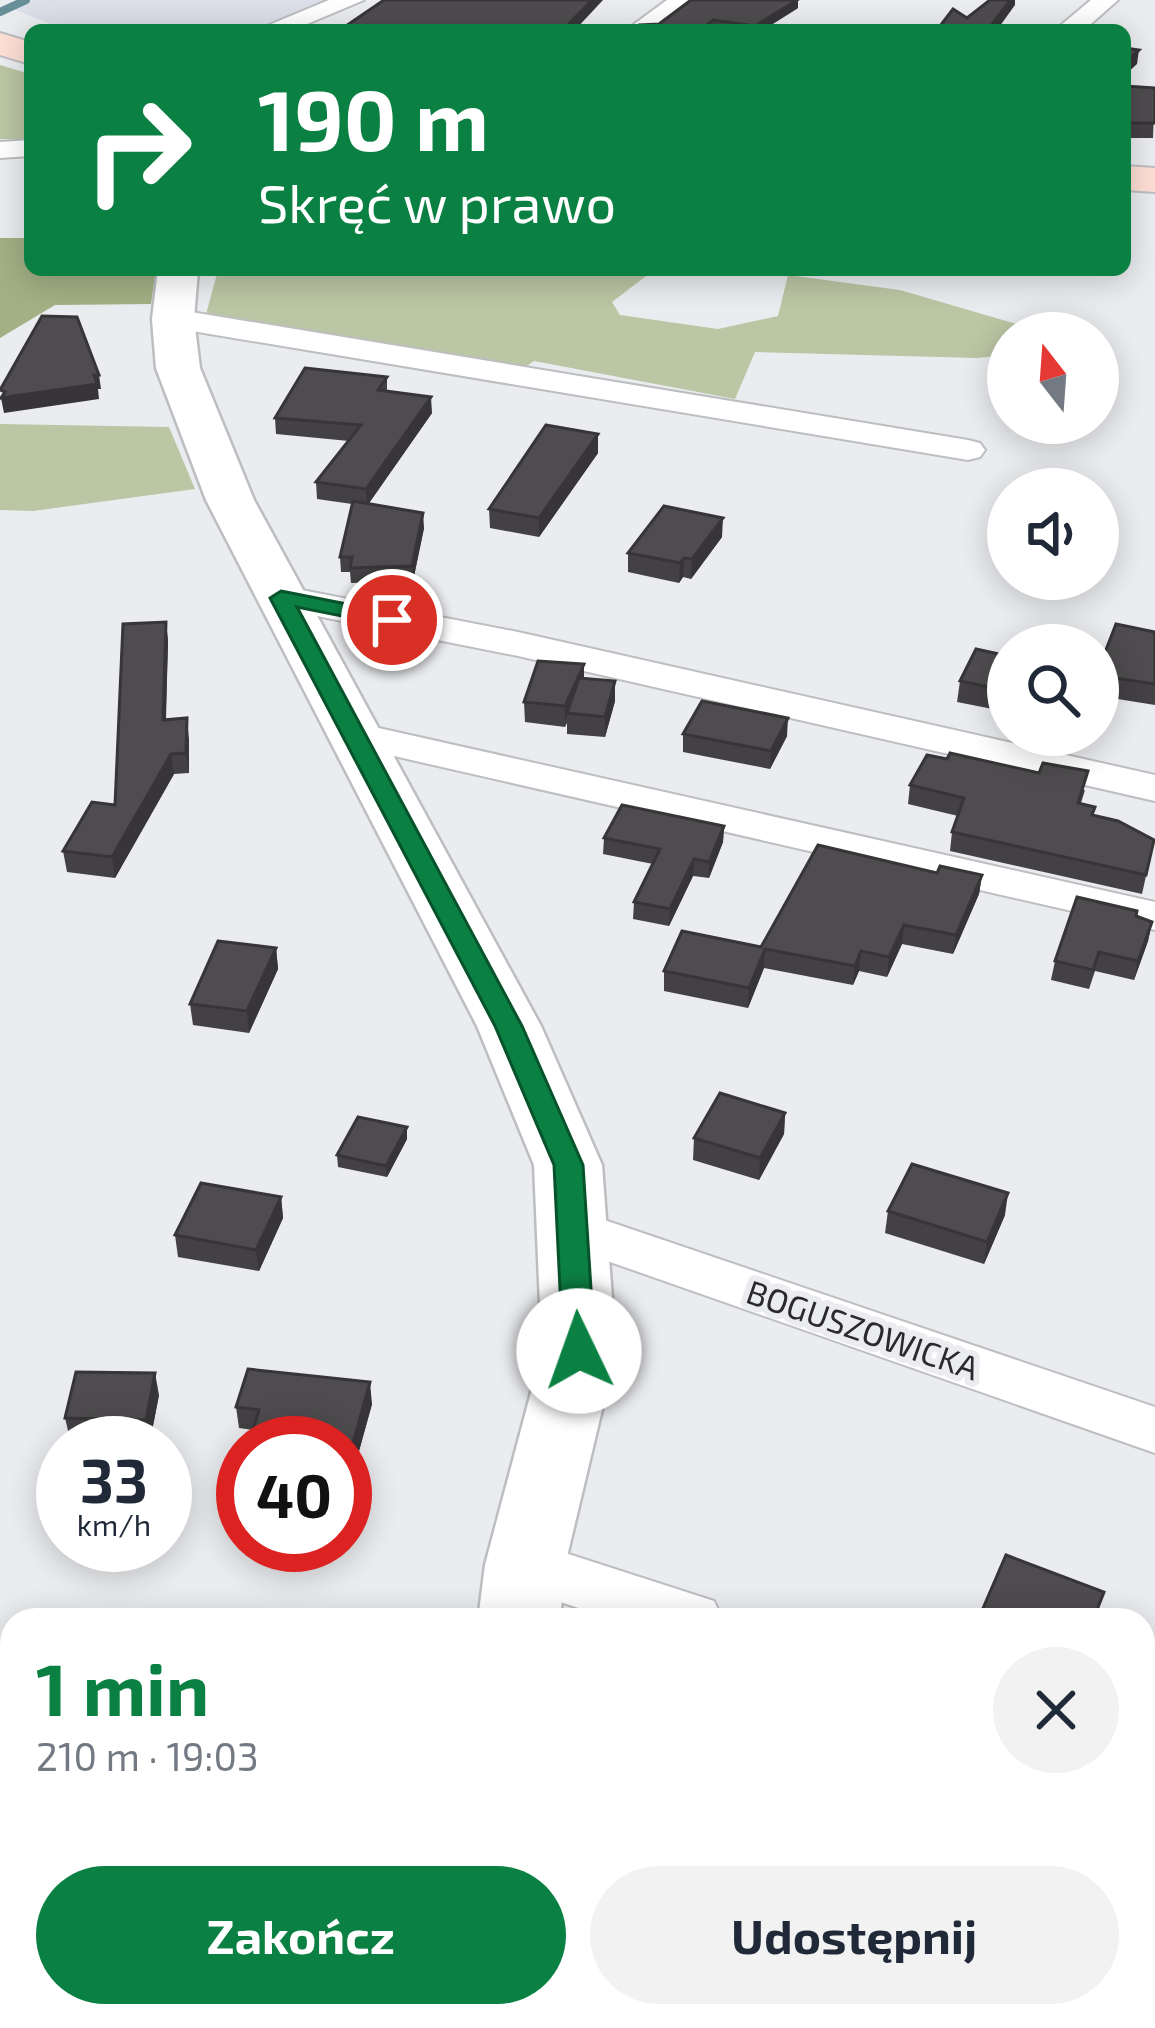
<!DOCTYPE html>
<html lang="pl">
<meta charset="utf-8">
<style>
body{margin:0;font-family:"Exo 2",sans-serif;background:#f2f2f3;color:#1f2937;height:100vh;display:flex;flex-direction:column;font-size:45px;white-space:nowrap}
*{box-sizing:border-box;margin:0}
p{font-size:39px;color:#747a83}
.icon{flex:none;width:66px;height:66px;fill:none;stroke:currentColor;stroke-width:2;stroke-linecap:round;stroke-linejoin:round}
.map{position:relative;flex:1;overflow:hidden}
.side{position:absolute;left:0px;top:1608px;width:1155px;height:420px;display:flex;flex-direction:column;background:#fff;border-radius:36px 36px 0 0;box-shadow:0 6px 30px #0003}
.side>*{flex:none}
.guide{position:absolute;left:24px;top:24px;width:1107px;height:252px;border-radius:18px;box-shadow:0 6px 30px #0003;background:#0b8043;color:#fff;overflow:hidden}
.needle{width:78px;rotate:343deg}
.controls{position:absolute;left:987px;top:312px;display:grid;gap:24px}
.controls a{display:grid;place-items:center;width:132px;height:132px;border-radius:50%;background:#fff;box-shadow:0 6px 30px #0003;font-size:60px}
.speed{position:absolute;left:36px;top:1416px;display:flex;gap:24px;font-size:60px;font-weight:700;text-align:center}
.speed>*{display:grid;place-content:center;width:156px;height:156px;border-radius:50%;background:#fff;box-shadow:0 6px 30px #0003;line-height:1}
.speed small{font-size:30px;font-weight:400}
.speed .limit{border:18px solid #d22;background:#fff;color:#111}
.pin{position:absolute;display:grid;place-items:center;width:102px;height:102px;color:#fff;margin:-51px;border:6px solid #fff;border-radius:50%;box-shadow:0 3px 12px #0007}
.me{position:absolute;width:132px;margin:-66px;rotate:357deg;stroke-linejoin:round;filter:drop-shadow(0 0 9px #0008)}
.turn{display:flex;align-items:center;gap:42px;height:252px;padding:0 36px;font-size:54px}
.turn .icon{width:156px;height:156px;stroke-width:2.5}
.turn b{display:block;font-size:84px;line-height:102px}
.round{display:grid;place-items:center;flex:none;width:126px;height:126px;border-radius:63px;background:#f2f2f3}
.head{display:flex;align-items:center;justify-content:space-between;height:204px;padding:0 36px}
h1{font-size:72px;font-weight:700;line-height:90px;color:#0b8043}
.cta{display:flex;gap:24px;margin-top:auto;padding:24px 36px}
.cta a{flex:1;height:138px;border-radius:72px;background:#0b8043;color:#fff;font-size:48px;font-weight:700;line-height:138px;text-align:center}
.cta a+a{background:#f2f2f3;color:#1f2937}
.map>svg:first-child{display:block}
.built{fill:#dcdfe9}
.green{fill:#bbc6a4}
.forest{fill:#a2b084}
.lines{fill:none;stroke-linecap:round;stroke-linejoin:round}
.stream{stroke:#668f97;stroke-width:8}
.minor-casing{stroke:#bdbec1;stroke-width:4}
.tertiary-casing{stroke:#bdbec1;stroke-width:5}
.secondary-casing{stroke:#bdbec1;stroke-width:4}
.minor{fill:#fff;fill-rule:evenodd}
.tertiary{fill:#fff;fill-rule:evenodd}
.secondary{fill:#fedfd6;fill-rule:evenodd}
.wall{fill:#434143}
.shaded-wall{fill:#373537}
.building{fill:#4e4c4e;stroke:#373537;stroke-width:3}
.route{fill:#0b8043;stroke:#07532c;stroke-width:3}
.labels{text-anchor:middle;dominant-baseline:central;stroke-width:12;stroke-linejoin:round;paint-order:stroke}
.street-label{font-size:33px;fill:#2a2a2b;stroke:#ebecef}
</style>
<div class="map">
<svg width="1155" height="2028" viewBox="0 0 1155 2028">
<rect width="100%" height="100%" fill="#ebecef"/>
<path class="built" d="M34,0H334L256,30H66L13,9Z"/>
<g class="green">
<path d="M0,65L30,74V139H0Z"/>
<path d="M218,270H654L612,302L620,315L718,329L778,316L788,275L900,290L1020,325L1070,333H1008V355L977,358L755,352L735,399L534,361L521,370L205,318Z"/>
<path d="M0,424L169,427L195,489L33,511L0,510Z"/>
</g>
<path class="forest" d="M0,238H30V270H156L151,304L55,305L0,338Z"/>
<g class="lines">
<path class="stream" d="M0,12L26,0"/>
<defs>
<g id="minor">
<path d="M329,0H364L293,30H257Z"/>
<path d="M667,0H695L656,30H626Z"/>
<path d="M1091,0H1118L1084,30H1055Z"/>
<path d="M30,140V156L0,158V142Z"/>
<path d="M173,309L968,440L980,443L985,450L980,457L968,460L162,326L157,319L162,312Z"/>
<path d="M281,586L518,632L1155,775V801L518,656L267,606L262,598L267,590Z"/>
<path d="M352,722L1155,902V930L337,743L331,734L337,725Z"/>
<path d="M572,1209L1155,1407V1453L553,1242L546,1228L553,1214Z"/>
<path d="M525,1540L714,1601L723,1620H614L504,1583L495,1565L504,1547Z"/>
<path d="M1143,1738L1155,1742V1800L1143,1796Z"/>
</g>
<g id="tertiary">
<path d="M158,270H198L194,319L200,368L254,500L541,1026L602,1165L616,1351L565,1565L560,1620H478L485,1565L542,1351L534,1165L477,1026L206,500L156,368L152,319Z"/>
<path d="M515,2016H609L612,2028H518Z"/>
</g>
<g id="secondary">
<path d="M0,33L30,42V64L0,55Z"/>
<path d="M1125,166L1155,168V192L1125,190Z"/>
</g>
</defs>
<use href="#minor" class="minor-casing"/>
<use href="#tertiary" class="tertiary-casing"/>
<use href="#secondary" class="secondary-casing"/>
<use href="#minor" class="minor"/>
<use href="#tertiary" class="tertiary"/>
<use href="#secondary" class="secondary"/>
</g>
<g class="wall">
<path d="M798,8L763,30H632L659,24Z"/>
<path d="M1125,86L1155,88L1153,138H1125Z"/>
<path d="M387,377V391L432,413L369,503L424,528L413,581L351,583L350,572H341L340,557L352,504L317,499L316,482L349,441L276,434L275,418Z"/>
<path d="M598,434V453L539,537L490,528L489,509Z"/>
<path d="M722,537L691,579L683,577L679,583L628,572V553Z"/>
<path d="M166,622L168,641L166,720L189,739V773L174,774L115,878L67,872L63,851L115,805Z"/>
<path d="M1155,632V705L1105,697L1107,688L1098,680L1102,660Z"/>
<path d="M1008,656V712L957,702L960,681Z"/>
<path d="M584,679L615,701L605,737L567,734V723L565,727L525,722L524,702Z"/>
<path d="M683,734L787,736L770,769L683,752Z"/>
<path d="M910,785L1085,790L1081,803L1093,815L1154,840L1142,894L950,851L952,832L958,816L908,804Z"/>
<path d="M724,826L723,842L709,878L693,876L669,926L633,919L634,902L653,864L603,854L604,838Z"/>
<path d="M937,873L982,875L979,894L953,954L902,944L887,977L859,971L853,985L764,968L748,1008L664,991V971L761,947Z"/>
<path d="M1136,916L1152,922L1148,941L1134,980L1095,971L1089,989L1051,980L1055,961Z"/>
<path d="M276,948L278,969L249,1033L193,1025L190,1004Z"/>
<path d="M785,1113L784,1134L759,1180L693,1160L694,1138Z"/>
<path d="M407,1139L387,1177L338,1167L337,1155Z"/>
<path d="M281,1197L283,1218L259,1271L178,1257L175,1235Z"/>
<path d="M888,1211L1005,1215L984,1264L885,1233Z"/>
<path d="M159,1395L150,1441L70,1439L65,1418Z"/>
<path d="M372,1404L354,1469L345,1468V1443H252L253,1430L239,1428L236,1407Z"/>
<path d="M1155,1665V1738L1144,1734L1143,1735V1715Z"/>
</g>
<g class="shaded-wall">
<path d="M592,0H603L575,30H563Z"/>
<path d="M798,0V8L763,30H754L755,26Z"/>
<path d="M1010,0H1015V5L997,30H988Z"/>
<path d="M1139,50L1137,64L1125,75V63Z"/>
<path d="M99,375L101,389H98L99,399L4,413L1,398Z"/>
<path d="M431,397L432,413L367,506L366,489Z"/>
<path d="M598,434V453L539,537V518Z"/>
<path d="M423,513L424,528L413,581L412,566Z"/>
<path d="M723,518L722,537L691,579L692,559Z"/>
<path d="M684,558L683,577L679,583L680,563Z"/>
<path d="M166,622L168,641L165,740L163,720Z"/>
<path d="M584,664V684L567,713L565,727V706Z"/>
<path d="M615,681V701L605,737V717Z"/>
<path d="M187,718L189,739V773L186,753Z"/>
<path d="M788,718L787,736L770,769L771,751Z"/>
<path d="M171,754L174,774L115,878L112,857Z"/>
<path d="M724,826L723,842L709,878V862Z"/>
<path d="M694,859L693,876L669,926L670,909Z"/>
<path d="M982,875L979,894L953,954L956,935Z"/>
<path d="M1152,922L1148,941L1134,980L1138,961Z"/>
<path d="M904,925L902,944L887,977L889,957Z"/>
<path d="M276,948L278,969L249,1033L247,1011Z"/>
<path d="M765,949L764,968L748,1008L749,988Z"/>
<path d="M861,951L859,971L853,985L855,966Z"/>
<path d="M785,1113L784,1134L759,1180L760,1158Z"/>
<path d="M407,1127V1139L387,1177L386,1166Z"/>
<path d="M1008,1193L1005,1215L984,1264L987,1242Z"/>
<path d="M281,1197L283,1218L259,1271L256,1250Z"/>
<path d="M155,1373L159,1395L150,1441L146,1420Z"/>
<path d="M370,1382L372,1404L354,1469L352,1447Z"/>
</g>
<g class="building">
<path d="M384,0H592L563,30H340Z"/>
<path d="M691,0H797L755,26L713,20L701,30H632L639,25L659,24Z"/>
<path d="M990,0H1010L988,30H937L953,9L967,18Z"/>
<path d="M1125,48L1139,50L1125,63Z"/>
<path d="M1125,86L1155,88V123H1125Z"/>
<path d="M42,316L77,317L99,375H94L97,384L1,398L5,392L0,390Z"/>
<path d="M305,368L387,377L378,390L431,397L366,489L316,482L361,425L275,418Z"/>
<path d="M546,425L598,434L539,518L489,509Z"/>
<path d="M353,501L423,513L412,566L350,568L352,557H340Z"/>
<path d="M664,506L723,518L692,559L684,558L680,563L628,553Z"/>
<path d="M166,622L163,720L187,718L186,753L171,754L112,857L63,851L92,802L115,805L123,624Z"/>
<path d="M1116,624L1155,632V684L1109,677L1112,669L1102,660Z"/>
<path d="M976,649L1008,656V691L960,681Z"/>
<path d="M538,661L584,664L565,706L524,702Z"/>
<path d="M579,678L615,681L605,717L567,713Z"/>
<path d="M702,701L788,718L771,751L683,734Z"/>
<path d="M950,753L1039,773L1043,763L1088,771L1078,803L1095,807L1092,815L1118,821L1154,840L1146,875L952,832L964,798L910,785L927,755L947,759Z"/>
<path d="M622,805L724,826L709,862L694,859L670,909L634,902L660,849L604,838Z"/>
<path d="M818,845L937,873L940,866L982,875L956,935L904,925L889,957L861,951L855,966L765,949L749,988L664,971L682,931L761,947Z"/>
<path d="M1077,897L1137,911L1136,916L1152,922L1138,961L1099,952L1093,970L1055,961Z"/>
<path d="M218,941L276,948L247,1011L190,1004Z"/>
<path d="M720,1093L785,1113L760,1158L694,1138Z"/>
<path d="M358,1117L407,1127L386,1166L337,1155Z"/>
<path d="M912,1164L1008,1193L987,1242L888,1211Z"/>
<path d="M201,1183L281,1197L256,1250L175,1235Z"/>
<path d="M248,1369L370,1382L352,1447L345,1446V1443H316L251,1436L259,1410L236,1407Z"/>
<path d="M76,1372L155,1373L146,1420L65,1418Z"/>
<path d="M1006,1555L1104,1592L1093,1620H978Z"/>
<path d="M1155,1668V1714L1150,1713L1144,1717V1730L1143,1719Z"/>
<path d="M1143,1821L1147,1822L1143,1886Z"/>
<path d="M851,2016H948L946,2028H848Z"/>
<path d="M1054,2016H1118L1117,2028H1053Z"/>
</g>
<path class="route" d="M281,591L392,613L403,620L392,626L297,607L522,1026L583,1165L595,1351L590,1360H567L563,1351L554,1165L495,1026L270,598Z"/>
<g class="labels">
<g class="street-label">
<text transform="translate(863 1329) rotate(19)">BOGUSZOWICKA</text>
</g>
</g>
</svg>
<div class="controls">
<a><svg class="needle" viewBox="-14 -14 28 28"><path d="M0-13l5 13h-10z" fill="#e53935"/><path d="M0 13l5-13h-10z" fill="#747a83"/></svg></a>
<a><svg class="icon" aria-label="sound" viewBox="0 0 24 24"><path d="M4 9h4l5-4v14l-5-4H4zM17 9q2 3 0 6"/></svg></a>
<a><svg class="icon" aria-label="search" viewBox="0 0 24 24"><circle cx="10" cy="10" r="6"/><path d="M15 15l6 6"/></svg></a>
</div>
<div class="speed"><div>33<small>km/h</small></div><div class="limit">40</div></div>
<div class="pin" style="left:392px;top:620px;background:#d93025"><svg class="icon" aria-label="arrive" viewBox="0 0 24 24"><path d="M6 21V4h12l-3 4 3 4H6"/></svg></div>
<svg class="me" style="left:579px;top:1351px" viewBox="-20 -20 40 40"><circle r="19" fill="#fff"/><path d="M0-13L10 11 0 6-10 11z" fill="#0b8043"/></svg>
<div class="guide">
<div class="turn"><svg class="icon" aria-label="right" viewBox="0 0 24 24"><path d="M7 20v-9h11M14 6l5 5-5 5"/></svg><div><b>190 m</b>Skręć w prawo</div></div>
</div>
<section class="side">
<div class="head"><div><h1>1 min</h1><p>210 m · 19:03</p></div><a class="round"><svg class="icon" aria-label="close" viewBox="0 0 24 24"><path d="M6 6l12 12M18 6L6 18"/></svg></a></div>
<div class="cta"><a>Zakończ</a><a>Udostępnij</a></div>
</section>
</div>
